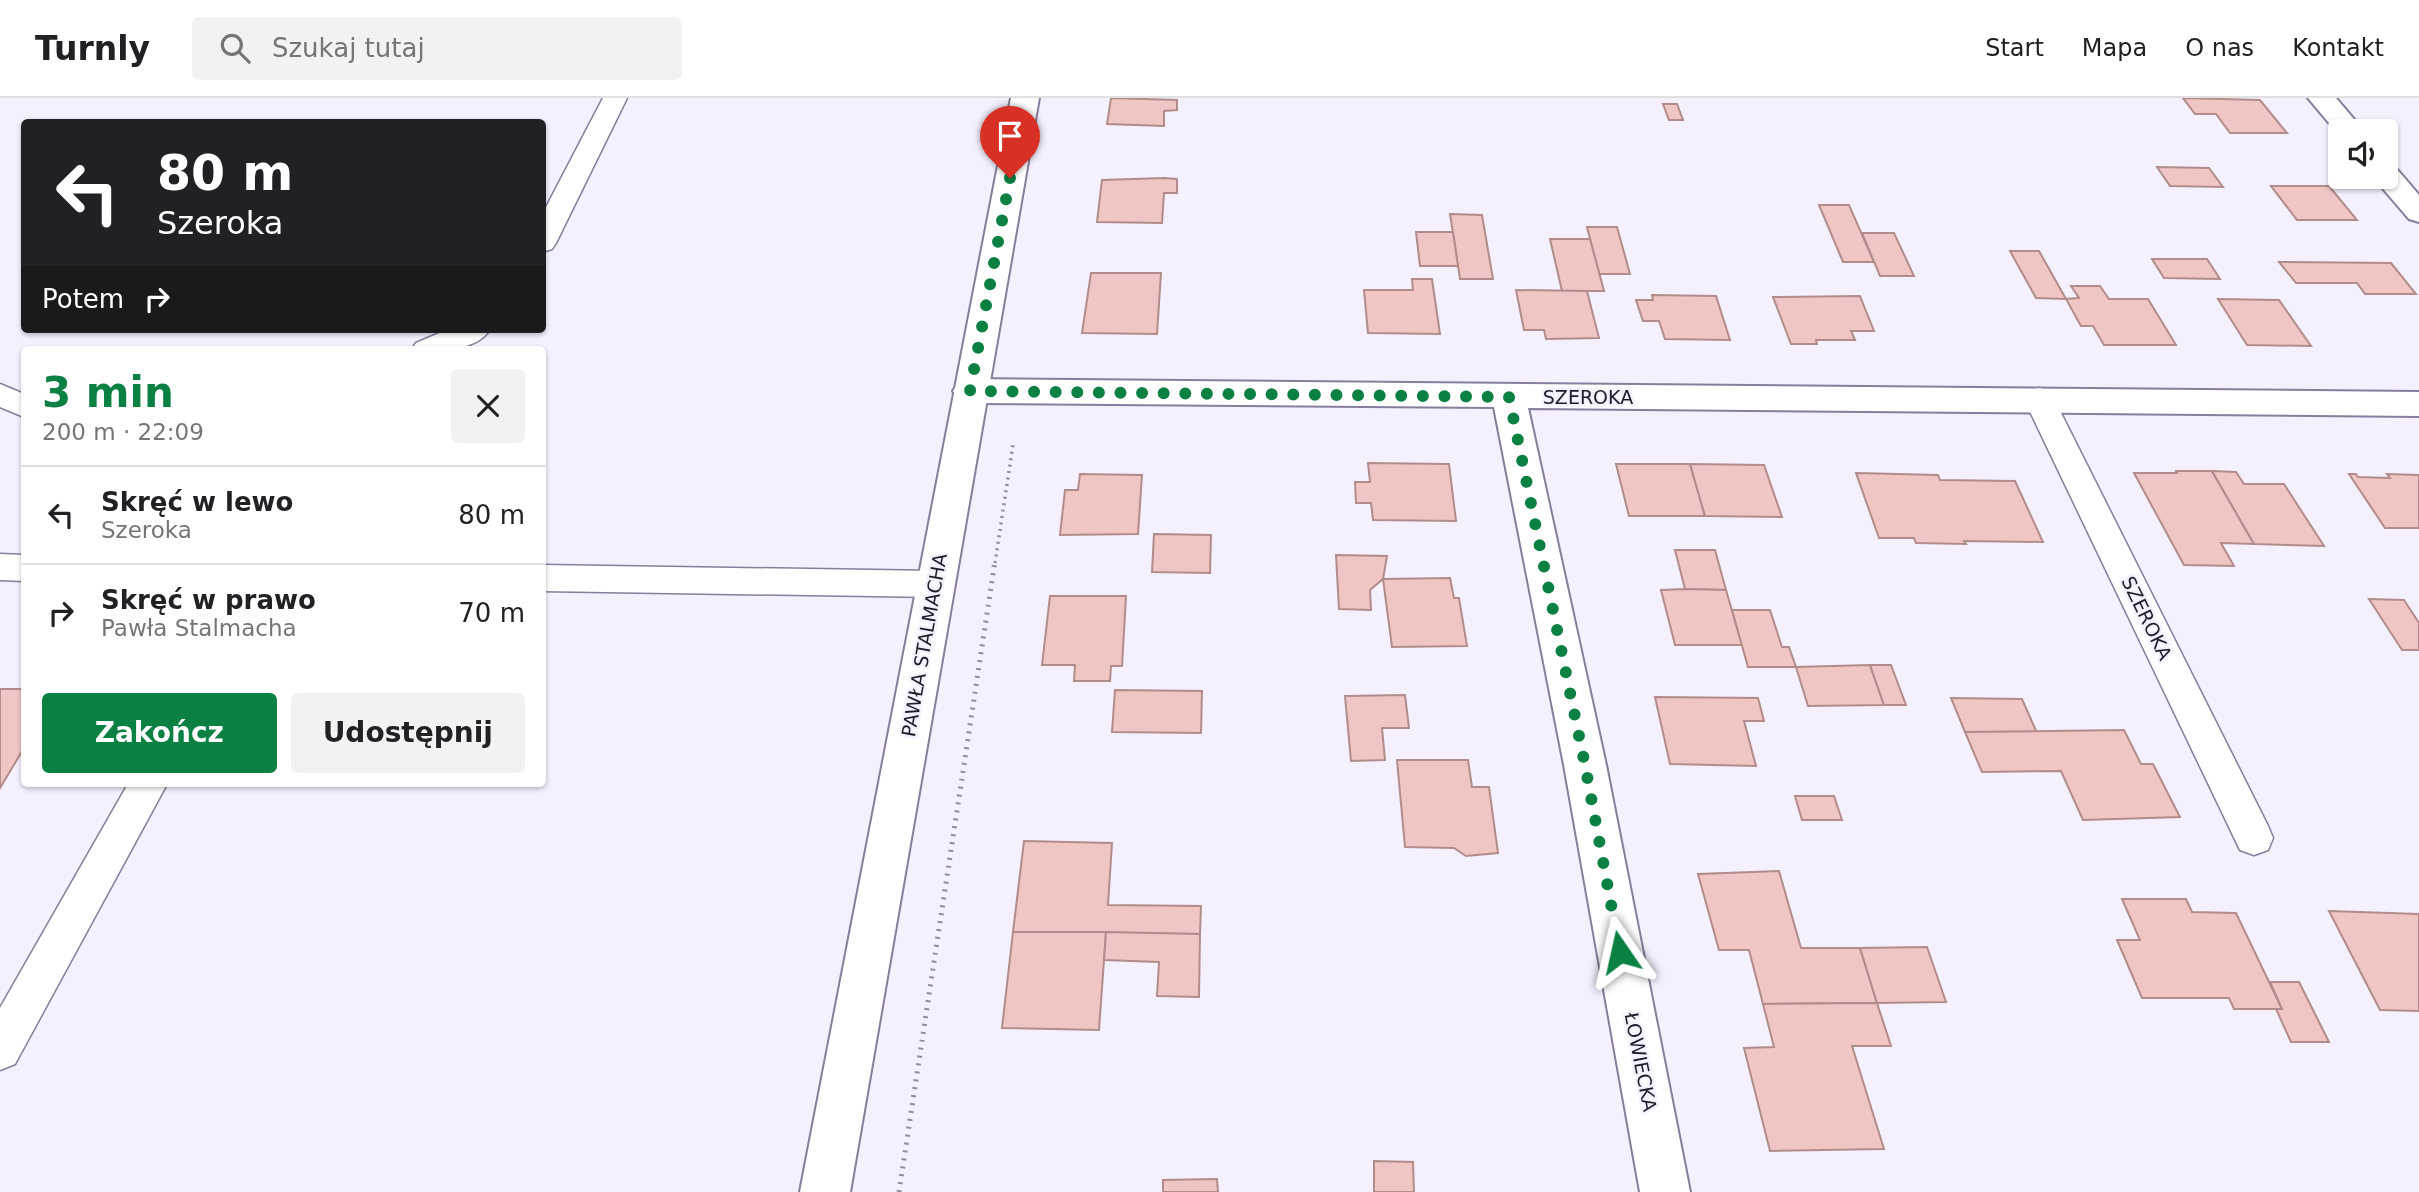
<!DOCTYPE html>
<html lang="pl">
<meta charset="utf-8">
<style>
body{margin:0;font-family:"DejaVu Sans",sans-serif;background:#f2f2f2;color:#202124;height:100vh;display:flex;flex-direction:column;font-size:26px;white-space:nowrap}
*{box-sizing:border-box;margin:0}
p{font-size:23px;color:#757577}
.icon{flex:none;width:38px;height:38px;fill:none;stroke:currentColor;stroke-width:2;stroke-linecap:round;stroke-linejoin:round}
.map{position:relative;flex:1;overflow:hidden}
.drawer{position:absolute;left:21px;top:248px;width:525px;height:441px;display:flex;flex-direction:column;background:#fff;border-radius:7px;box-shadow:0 2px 5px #0004}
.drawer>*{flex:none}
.guide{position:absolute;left:21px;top:21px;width:525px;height:214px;border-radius:7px;box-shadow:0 2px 5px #0004;background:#202124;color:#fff;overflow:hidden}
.fabs{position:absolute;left:2328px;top:21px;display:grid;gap:14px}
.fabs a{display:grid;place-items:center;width:70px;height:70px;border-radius:7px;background:#fff;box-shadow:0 2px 5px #0004;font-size:35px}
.pin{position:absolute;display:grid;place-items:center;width:60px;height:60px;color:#fff;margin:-72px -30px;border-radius:50% 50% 50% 0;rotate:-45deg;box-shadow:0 0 7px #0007}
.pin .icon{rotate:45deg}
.me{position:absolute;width:77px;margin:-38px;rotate:349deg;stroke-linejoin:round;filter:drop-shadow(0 0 5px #0008)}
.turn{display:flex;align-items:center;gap:24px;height:147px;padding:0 21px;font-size:32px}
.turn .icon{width:91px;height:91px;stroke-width:2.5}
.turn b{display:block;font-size:49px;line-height:60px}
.then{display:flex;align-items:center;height:66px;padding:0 21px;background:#0003;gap:14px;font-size:26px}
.round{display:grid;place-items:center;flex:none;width:74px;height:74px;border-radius:7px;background:#f2f2f2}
.overview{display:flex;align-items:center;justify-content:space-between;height:119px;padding:0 21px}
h1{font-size:42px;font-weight:700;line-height:52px;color:#0b8043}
.button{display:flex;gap:14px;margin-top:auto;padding:14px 21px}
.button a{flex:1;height:80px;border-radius:7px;background:#0b8043;color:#fff;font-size:28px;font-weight:700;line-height:80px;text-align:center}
.button a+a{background:#f2f2f2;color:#202124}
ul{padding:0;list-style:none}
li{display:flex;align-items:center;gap:21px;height:98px;padding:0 21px;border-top:2px solid #e0e0e0}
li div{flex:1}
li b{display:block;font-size:26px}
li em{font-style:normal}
header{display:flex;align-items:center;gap:42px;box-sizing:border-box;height:98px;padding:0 35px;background:#fff;border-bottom:2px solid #e0e0e0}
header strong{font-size:33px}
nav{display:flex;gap:38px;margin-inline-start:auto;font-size:24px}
.search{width:490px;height:63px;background:#f2f2f2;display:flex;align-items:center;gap:18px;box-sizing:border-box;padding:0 24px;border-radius:7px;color:#757577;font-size:26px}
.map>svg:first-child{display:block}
.building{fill:#efc6c4;stroke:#b28c8a;stroke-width:2}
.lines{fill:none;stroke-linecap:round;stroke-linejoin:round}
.service-casing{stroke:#877d9c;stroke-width:3}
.minor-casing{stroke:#877d9c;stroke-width:4}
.tertiary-casing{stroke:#877d9c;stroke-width:4}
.path-far1{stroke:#918d9a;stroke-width:3.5;stroke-dasharray:2 4.5;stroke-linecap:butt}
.path{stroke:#918d9a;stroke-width:5;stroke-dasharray:2 6;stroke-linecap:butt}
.service{fill:#fff;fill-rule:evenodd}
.minor{fill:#fff;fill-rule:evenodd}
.tertiary{fill:#fff;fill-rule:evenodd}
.route{stroke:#0b8043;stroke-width:12;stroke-dasharray:0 21.6}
.labels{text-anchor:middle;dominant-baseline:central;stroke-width:5;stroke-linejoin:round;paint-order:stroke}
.street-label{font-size:19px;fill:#1f1b27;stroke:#f4f0fe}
</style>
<header>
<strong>Turnly</strong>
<div class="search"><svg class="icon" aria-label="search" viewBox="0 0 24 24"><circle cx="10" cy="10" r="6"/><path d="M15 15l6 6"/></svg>Szukaj tutaj</div>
<nav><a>Start</a><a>Mapa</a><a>O nas</a><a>Kontakt</a></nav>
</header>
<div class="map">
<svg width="2419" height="1094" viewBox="0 0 2419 1094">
<rect width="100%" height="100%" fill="#f4f0fe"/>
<g class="building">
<path d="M1111,0L1177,2V12L1164,13V28L1107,26Z"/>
<path d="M2183,0L2260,2L2287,35H2230L2216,16H2195Z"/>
<path d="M1663,6H1677L1683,22H1669Z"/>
<path d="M2157,69L2209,70L2223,89L2170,88Z"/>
<path d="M1164,80L1177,81V95H1164L1162,125L1097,124L1102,82Z"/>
<path d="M2271,88H2329L2357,122H2297Z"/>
<path d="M1819,107H1849L1874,164H1843Z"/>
<path d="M1450,116L1482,117L1493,181H1460Z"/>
<path d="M1587,129H1617L1630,176H1599Z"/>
<path d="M1416,134H1453L1458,168H1420Z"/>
<path d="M1862,135H1894L1914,178H1880Z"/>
<path d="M1550,141H1590L1604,193H1562Z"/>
<path d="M2010,153H2039L2066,201L2036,200Z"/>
<path d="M2152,161H2207L2220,181L2164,180Z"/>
<path d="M2279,164L2391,165L2416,196H2365L2357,185H2296Z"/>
<path d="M1091,175H1161L1157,236L1082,235Z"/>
<path d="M1412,181H1432L1440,236L1368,235L1364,192H1413Z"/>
<path d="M2071,188H2100L2109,201H2148L2176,247H2104L2093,228H2081L2066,201L2079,200Z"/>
<path d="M1516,192L1587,193L1599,240L1546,241L1544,232H1524Z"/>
<path d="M1652,197L1716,198L1730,242L1665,241L1659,223H1643L1636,202H1653Z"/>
<path d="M1860,198L1874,233H1851L1855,242H1816L1817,246H1791L1773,199Z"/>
<path d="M2218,201L2279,202L2311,248L2247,247Z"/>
<path d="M1368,365L1449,366L1456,423L1373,422L1371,405H1356L1355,384H1370Z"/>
<path d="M1616,366H1690L1705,418H1629Z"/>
<path d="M1690,366L1764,367L1782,419L1705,418Z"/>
<path d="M2176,373H2212L2254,446L2221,445L2234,468L2184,467L2134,375H2177Z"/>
<path d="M2212,373L2236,374L2244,386H2284L2324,448L2254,446Z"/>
<path d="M1856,375L1938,377L1940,382L2015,383L2043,444L1964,443L1966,446L1916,445L1914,440H1879Z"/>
<path d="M1080,376L1142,377L1138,436L1060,437L1065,392H1078Z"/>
<path d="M2349,376H2356L2358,379L2390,380L2387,376L2419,377V430H2385Z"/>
<path d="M1154,436L1211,437L1210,475L1152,474Z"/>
<path d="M1675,452H1715L1726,492L1685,491Z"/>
<path d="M1336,457L1387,458L1383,481L1370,492L1371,512L1339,511Z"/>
<path d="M1450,480L1454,500H1459L1467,548L1392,549L1383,481Z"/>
<path d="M1685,491L1726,492L1742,547H1675L1661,492Z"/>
<path d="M1050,498H1126L1122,568H1111L1110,583H1074L1075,567H1042Z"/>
<path d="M2369,501L2404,502L2419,525V552H2402Z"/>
<path d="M1732,512H1770L1782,549H1789L1796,569H1748Z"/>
<path d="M1870,567L1884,607L1808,608L1796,569Z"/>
<path d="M1870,567H1891L1906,607H1884Z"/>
<path d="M0,591H24V650L0,690Z"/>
<path d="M1115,592L1202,593L1201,635L1112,634Z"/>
<path d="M1405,597L1409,630H1382L1385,662L1351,663L1345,598Z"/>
<path d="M1655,599L1758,600L1764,623H1744L1756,668L1670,666Z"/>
<path d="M1951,600L2022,601L2037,635L1965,634Z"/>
<path d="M2124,632L2141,666H2153L2180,719L2083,722L2061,673L1982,674L1965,634Z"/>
<path d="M1397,662H1468L1472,689H1489L1498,755L1466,758L1454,750L1405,749Z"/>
<path d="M1795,698H1834L1842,722H1802Z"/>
<path d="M1024,743L1112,745L1108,807L1201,808L1200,836L1013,834Z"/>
<path d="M1779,773L1801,850H1860L1877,905L1763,906L1749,852H1719L1698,776Z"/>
<path d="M2122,801H2186L2192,814L2236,815L2282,911H2234L2229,900H2142L2117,842H2140Z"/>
<path d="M2329,813L2419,816V913L2380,912Z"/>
<path d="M1013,834H1106L1099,932L1002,930Z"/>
<path d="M1106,834L1200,836L1199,899L1157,898L1159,864L1104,862Z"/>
<path d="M1927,849L1946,904L1877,905L1860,850Z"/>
<path d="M2270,884H2299L2329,944H2291L2276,911H2282Z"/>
<path d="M1877,905L1891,948H1852L1884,1051L1770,1053L1744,950L1774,949L1763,906Z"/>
<path d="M1374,1063L1413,1064L1414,1094H1374Z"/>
<path d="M1217,1081L1218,1094H1163V1082Z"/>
</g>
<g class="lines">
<defs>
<g id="service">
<path d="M603,0H627L556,145L552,151L542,154V117Z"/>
<path d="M449,231H490C476,255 436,252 411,252L416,245Z"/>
<path d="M0,286L24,296V319L0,309Z"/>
<path d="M2039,290L2050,293L2054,301L2268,728L2273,740L2268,752L2254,757L2240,752L2024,301L2028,293Z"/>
<path d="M0,456L24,457V483L0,482Z"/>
<path d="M542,467L936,473L948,477L953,486L948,495L936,499L542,493Z"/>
<path d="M128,686H167L15,966L0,972V910Z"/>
</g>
<g id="minor">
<path d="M2308,0H2336L2364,33H2340V38Z"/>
<path d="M2385,66L2395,69L2419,97V124L2409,121L2373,79H2385Z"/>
<path d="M970,281L2419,294V318L1528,310L1606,667L1690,1094H1640L1564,667L1494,309L970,305L958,301L953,293L958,285Z"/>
</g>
<path id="tertiary" d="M1011,0H1039L850,1094H800Z"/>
</defs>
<use href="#service" class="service-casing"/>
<use href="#minor" class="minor-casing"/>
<use href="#tertiary" class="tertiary-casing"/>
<path class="path-far1" d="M995,465L1013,347"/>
<path class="path" d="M899,1094L995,463"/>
<use href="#service" class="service"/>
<use href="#minor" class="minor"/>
<use href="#tertiary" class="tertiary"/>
</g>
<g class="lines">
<path class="route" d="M1010,80L970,293L1509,299L1585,667L1620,854"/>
</g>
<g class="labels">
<g class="street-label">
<text x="1588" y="299">SZEROKA</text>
<text transform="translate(2147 520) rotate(64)">SZEROKA</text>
<text transform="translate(924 547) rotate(-80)">PAWŁA STALMACHA</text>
<text transform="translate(1641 964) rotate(79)">ŁOWIECKA</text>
</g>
</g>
</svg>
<div class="fabs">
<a><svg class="icon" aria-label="sound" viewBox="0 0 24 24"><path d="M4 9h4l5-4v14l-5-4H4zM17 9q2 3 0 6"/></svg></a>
</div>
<div class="pin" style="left:1010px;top:80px;background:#d93025"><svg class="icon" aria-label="arrive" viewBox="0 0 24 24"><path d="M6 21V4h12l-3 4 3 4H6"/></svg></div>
<svg class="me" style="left:1620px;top:854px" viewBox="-20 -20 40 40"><path d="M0-17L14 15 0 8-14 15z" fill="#0b8043" stroke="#fff" stroke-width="4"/></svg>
<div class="guide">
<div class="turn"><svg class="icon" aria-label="left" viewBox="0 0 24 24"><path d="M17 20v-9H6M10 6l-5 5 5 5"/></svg><div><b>80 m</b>Szeroka</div></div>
<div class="then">Potem<svg class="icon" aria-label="right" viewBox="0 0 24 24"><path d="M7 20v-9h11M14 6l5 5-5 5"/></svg></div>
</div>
<section class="drawer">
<div class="overview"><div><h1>3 min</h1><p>200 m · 22:09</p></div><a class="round"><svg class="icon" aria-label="close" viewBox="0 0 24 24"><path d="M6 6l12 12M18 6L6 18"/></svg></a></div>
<ul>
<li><svg class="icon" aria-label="left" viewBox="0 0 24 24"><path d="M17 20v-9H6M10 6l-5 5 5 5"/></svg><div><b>Skręć w lewo</b><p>Szeroka</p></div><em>80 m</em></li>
<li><svg class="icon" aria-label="right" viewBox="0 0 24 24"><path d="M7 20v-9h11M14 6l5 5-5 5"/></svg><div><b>Skręć w prawo</b><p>Pawła Stalmacha</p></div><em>70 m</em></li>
</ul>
<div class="button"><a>Zakończ</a><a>Udostępnij</a></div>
</section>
</div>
